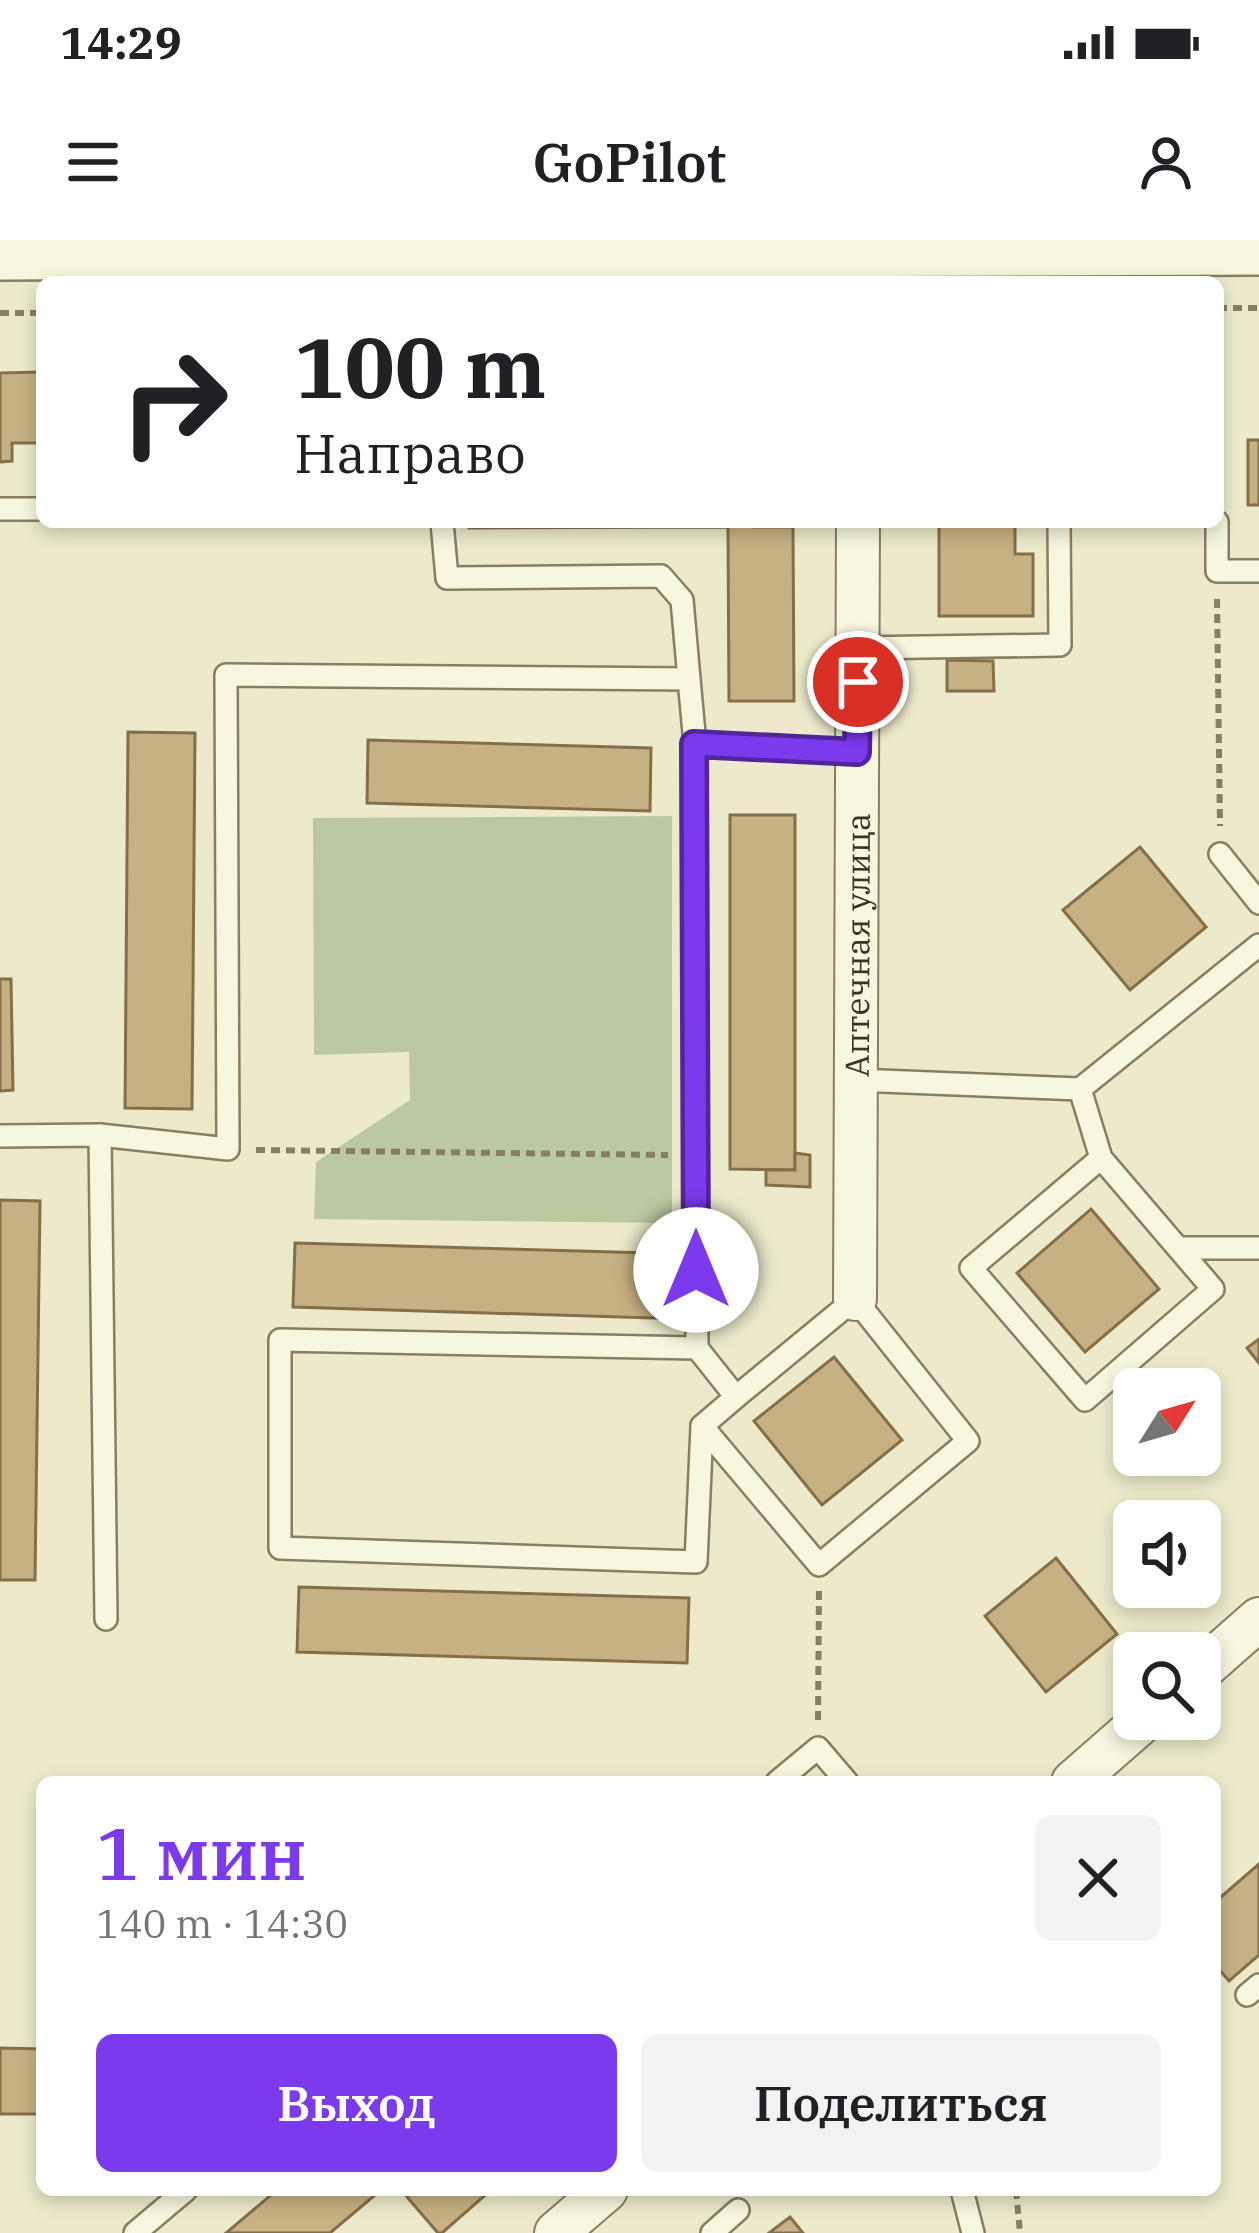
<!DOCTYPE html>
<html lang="ru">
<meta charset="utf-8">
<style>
body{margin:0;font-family:"IBM Plex Serif",serif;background:#f2f2f2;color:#202124;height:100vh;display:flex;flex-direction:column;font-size:45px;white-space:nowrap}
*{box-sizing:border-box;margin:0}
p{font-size:39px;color:#757577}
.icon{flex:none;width:66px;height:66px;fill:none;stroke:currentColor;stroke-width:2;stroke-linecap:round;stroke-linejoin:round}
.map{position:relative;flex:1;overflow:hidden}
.side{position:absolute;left:36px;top:1536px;width:1185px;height:420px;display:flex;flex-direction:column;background:#fff;border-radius:18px;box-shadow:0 6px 18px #0003}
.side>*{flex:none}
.guide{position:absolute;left:36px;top:36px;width:1188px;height:252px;border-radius:18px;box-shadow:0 6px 18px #0003;background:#fff;color:#202124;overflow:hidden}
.needle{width:78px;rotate:53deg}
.fabs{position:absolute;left:1113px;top:1128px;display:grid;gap:24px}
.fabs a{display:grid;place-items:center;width:108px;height:108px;border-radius:18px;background:#fff;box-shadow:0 6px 18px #0003;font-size:60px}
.pin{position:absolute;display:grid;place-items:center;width:102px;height:102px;color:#fff;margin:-51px;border:6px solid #fff;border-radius:50%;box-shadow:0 3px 12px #0007}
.me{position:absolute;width:132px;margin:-66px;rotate:0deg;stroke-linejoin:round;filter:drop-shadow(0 0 9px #0008)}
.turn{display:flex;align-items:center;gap:42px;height:252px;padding:0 60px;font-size:54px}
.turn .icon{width:156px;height:156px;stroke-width:2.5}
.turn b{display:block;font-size:84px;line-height:102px}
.round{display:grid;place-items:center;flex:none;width:126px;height:126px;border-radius:18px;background:#f2f2f2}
.overview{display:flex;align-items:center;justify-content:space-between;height:204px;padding:0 60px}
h1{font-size:72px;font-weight:600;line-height:90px;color:#7c3aed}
.action{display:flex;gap:24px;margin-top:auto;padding:24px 60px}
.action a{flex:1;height:138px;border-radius:18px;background:#7c3aed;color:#fff;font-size:48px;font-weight:600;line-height:138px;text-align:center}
.action a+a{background:#f2f2f2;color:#202124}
.status{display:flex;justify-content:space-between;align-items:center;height:84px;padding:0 60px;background:#fff;direction:ltr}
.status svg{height:33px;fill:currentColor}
header{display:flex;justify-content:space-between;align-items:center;height:156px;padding:0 60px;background:#fff;font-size:54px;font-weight:600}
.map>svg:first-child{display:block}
.green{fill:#bac99f}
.building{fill:#c6b184;stroke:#846f48;stroke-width:3}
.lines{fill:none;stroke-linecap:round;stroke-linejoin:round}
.service-casing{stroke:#877f60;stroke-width:26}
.minor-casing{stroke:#877f60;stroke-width:46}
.tertiary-casing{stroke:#877f60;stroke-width:56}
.path{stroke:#877f60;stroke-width:6;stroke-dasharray:9 6;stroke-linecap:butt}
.service{stroke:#f7f6de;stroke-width:21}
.minor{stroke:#f7f6de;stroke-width:42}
.tertiary{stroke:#f7f6de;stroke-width:51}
.route-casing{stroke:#51269a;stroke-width:30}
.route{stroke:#7c3aed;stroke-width:21}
.labels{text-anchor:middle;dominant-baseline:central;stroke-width:9;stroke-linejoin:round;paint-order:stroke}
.street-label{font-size:33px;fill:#393322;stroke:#f4f3da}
</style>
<div class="status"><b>14:29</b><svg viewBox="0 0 49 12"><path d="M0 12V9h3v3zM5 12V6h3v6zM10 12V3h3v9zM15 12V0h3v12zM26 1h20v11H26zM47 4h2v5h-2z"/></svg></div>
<header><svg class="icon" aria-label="menu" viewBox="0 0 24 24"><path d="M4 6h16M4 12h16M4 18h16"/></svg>GoPilot<svg class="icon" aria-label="person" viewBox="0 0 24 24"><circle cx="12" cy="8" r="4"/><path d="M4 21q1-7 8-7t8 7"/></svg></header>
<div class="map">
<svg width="1259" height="1993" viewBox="0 0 1259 1993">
<rect width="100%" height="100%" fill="#eceacb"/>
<path class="green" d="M672,576V983L314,979L316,922L410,860L409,812L314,815L313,578Z"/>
<g class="building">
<path d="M42,132V203H12V221L0,222V133Z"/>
<rect x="1248" y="200" width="11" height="65"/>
<path d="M469,282H753V287H793L794,461H729L728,287L469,288Z"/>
<path d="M939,282H1015V314H1033V376H939Z"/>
<path d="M947,420L993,421L994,451H947Z"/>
<path d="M128,492L195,493L192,869L125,868Z"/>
<path d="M368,500L651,508L650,571L367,563Z"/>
<path d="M730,575H795V930L730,929Z"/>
<path d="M1140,607L1206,687L1130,750L1063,670Z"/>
<path d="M0,739H11L13,850L0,851Z"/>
<path d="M795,913L810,915V947L766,945V930H795Z"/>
<path d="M0,960L40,961L35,1340H0Z"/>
<path d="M1091,969L1159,1049L1085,1112L1017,1033Z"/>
<path d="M295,1003L685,1014L684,1079L293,1067Z"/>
<path d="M1259,1099V1123L1247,1108Z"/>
<path d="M834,1117L902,1200L822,1265L754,1181Z"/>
<path d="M1056,1318L1117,1394L1046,1452L985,1376Z"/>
<path d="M299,1347L689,1358L687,1423L297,1412Z"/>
<path d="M1259,1624V1715L1229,1741L1215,1725V1662Z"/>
<path d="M0,1808L42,1809V1874H0Z"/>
<path d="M277,1950H381L330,1993H226Z"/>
<path d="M415,1950H491L442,1993H438L407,1957Z"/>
<path d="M790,1977L803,1993H769Z"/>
</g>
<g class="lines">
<defs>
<g id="service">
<path d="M0,269H42"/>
<path d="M442,282L447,338L661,336L682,360L689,439"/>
<path d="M1217,282V331H1259"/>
<path d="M858,408L1060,405L1059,282"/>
<path d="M695,504L697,1108L736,1157L702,1186L696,1322L280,1308V1100L697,1108"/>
<path d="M1220,614L1259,663"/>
<path d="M856,840L1080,849L1101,918L1213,1049L1085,1160L971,1028L1101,918"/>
<path d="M1080,849L1259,705"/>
<path d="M100,895L106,1379"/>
<path d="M0,896L100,895L228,909L226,435L689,439L695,504L857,512"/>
<path d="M1179,1008H1259"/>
<path d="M702,1186L819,1325L968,1201L855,1059L736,1157"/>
<path d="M777,1542L818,1508L847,1542"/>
<path d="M1247,1755L1259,1745"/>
<path d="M962,1950L973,1993"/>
<path d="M135,1993L186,1950"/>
<path d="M712,1993L738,1970"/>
</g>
<g id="minor">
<path id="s1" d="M855,1059L858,282"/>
<path d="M1200,1431L1259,1379"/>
<path d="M1073,1542L1145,1479"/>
<path d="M556,1993L606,1950"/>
</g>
<path id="tertiary" d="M0,14L1259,9"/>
</defs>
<use href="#service" class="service-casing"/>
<use href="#minor" class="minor-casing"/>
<use href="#tertiary" class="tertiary-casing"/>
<g class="path">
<path d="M1218,68H1259"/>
<path d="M0,73H42"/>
<path d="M1217,359L1220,586"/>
<path d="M256,910L668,915"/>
<path d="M818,1480L819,1349"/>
<path d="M1016,1950L1020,1993"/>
</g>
<use href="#service" class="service"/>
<use href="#minor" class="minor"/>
<use href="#tertiary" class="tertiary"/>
</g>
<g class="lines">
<defs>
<path id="route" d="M696,1030L694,504L857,512L858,442"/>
</defs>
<use href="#route" class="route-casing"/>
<use href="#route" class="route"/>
</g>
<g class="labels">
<g class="street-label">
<text stroke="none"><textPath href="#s1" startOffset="354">Аптечная улица</textPath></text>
</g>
</g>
</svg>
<div class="fabs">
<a><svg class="needle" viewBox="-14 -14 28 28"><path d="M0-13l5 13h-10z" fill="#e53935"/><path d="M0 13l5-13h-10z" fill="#757577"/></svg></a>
<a><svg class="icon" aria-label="sound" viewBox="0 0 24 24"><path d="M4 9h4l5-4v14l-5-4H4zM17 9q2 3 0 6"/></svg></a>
<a><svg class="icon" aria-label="search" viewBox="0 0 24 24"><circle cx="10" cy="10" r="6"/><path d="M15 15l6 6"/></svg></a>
</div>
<div class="pin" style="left:858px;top:442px;background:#d93025"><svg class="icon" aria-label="arrive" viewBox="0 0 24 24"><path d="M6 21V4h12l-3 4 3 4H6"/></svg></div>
<svg class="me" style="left:696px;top:1030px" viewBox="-20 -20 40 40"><circle r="19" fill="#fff"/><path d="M0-13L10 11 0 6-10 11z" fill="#7c3aed"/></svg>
<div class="guide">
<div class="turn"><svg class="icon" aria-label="right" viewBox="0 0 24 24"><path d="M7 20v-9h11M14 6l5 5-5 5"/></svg><div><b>100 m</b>Направо</div></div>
</div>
<section class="side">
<div class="overview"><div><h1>1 мин</h1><p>140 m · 14:30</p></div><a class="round"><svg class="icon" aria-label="close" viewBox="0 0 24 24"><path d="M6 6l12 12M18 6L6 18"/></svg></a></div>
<div class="action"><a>Выход</a><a>Поделиться</a></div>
</section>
</div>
